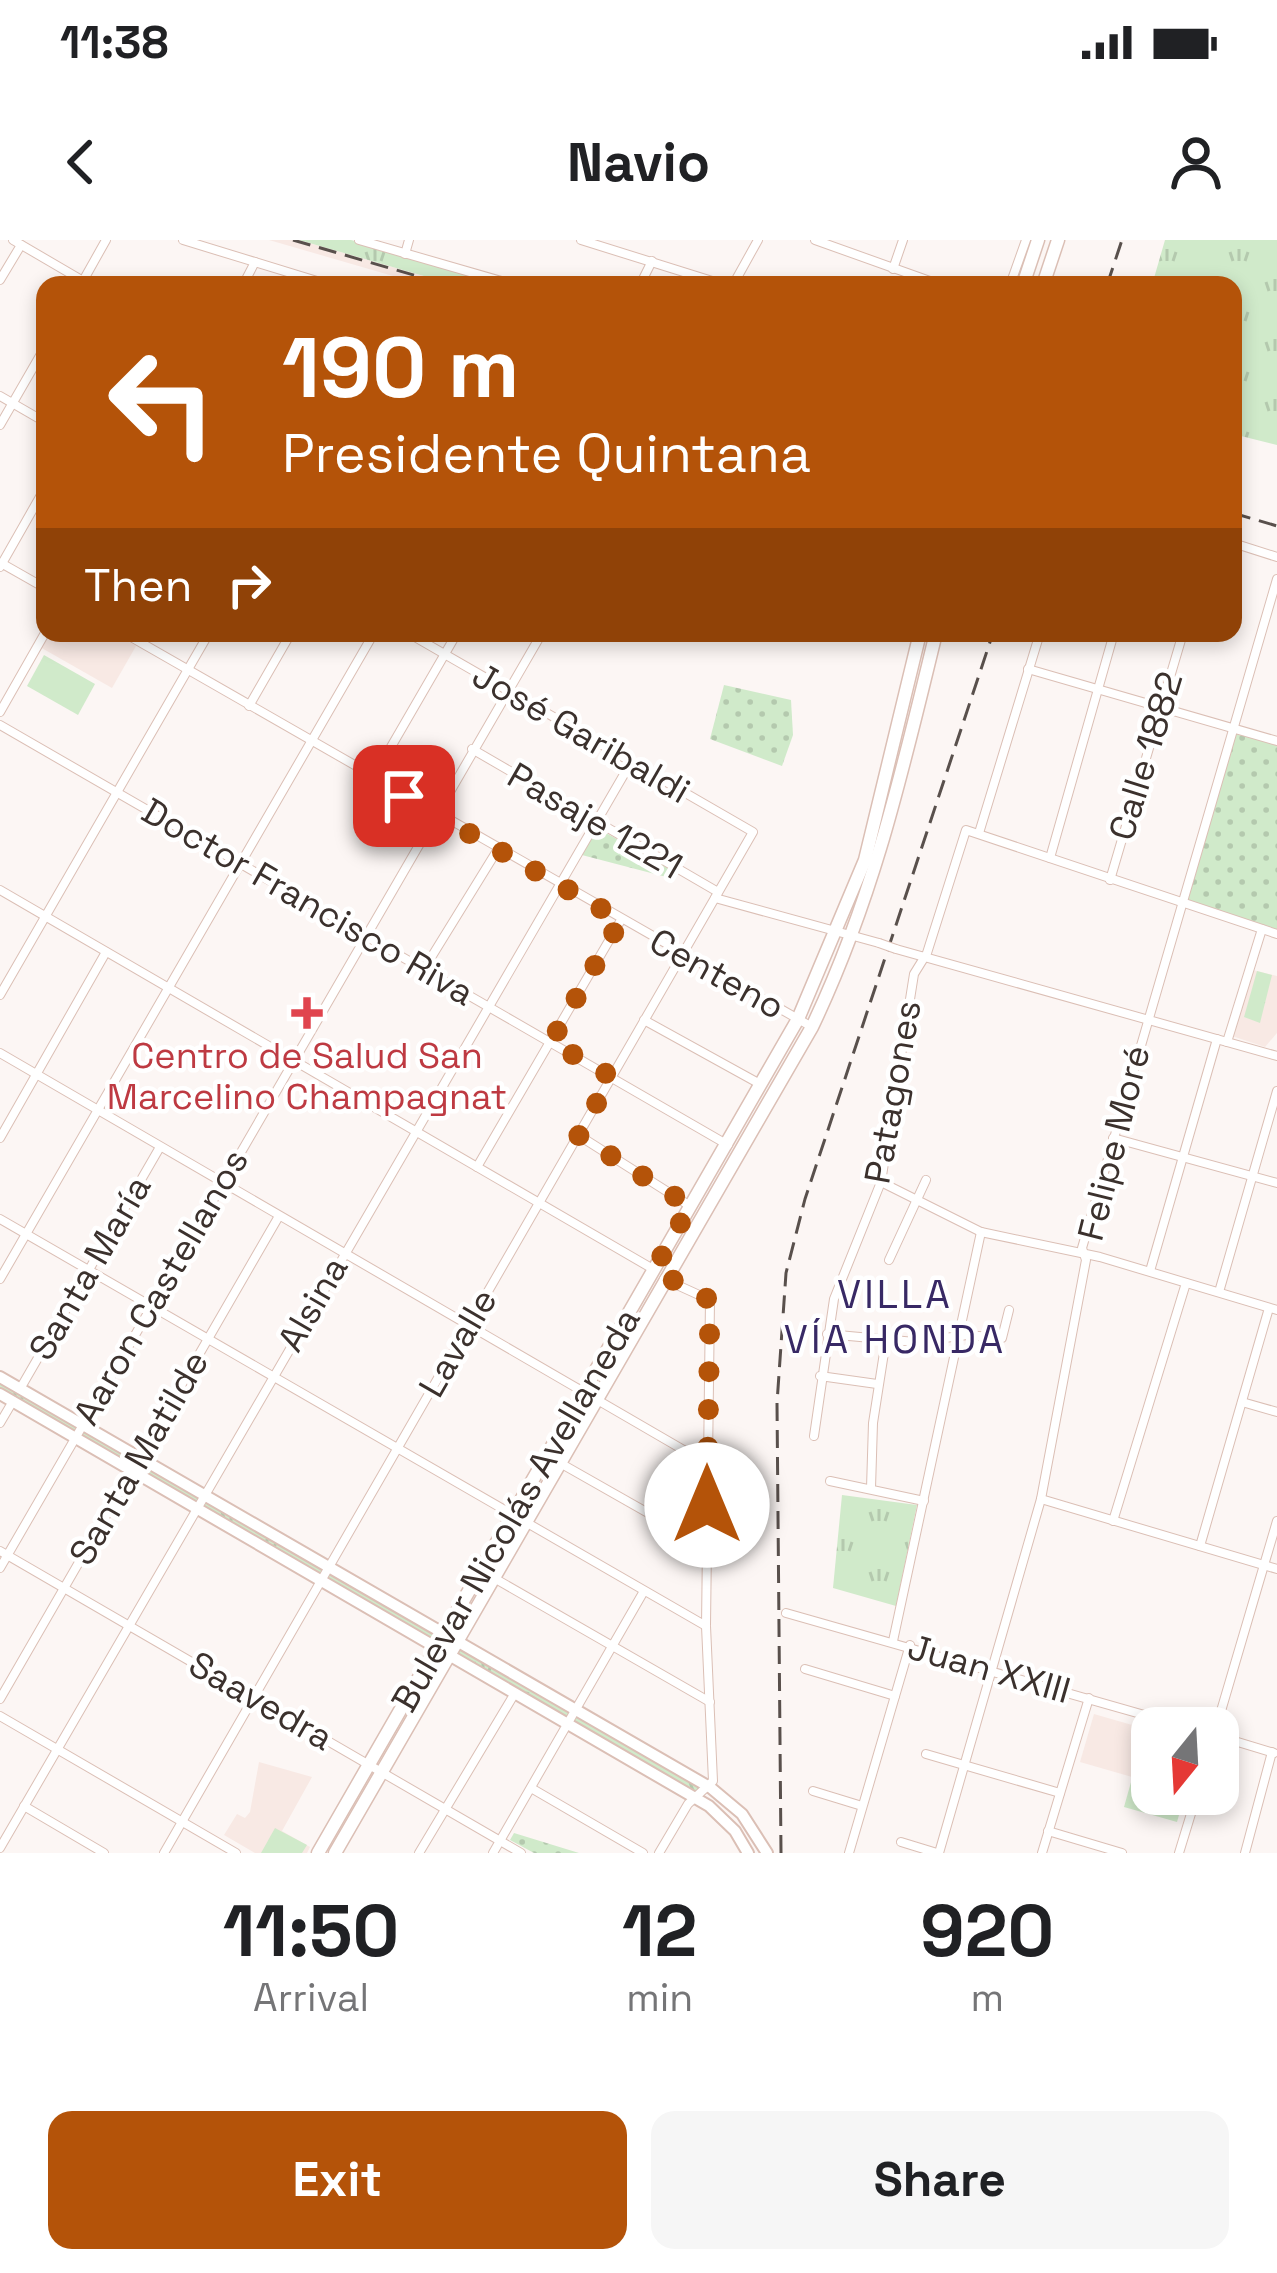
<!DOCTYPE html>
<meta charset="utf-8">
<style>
body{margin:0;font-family:"Space Grotesk",sans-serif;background:#f6f6f6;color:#202124;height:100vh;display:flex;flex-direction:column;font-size:45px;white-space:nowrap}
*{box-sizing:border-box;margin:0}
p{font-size:39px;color:#757577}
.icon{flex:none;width:66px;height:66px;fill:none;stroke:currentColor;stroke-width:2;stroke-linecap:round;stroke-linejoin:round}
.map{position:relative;height:1613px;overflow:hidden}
.sheet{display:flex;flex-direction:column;background:#fff;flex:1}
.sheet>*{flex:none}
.top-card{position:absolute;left:36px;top:36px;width:1206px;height:366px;border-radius:24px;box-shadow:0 6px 18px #0003;background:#b45309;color:#fff;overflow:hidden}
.needle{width:78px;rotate:198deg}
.fabs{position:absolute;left:1131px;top:1467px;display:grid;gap:24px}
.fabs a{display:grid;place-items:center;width:108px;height:108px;border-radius:24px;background:#fff;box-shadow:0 6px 18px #0003;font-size:60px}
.pin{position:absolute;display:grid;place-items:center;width:102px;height:102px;color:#fff;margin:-51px;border-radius:24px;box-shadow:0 6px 18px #0006}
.me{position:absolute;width:132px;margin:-66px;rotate:0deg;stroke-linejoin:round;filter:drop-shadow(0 0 9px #0008)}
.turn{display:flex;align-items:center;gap:42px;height:252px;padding:0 48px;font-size:54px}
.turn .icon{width:156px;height:156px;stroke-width:2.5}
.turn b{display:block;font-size:84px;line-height:102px}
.then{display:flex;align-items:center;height:114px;padding:0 48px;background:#0003;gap:24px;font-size:45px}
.eta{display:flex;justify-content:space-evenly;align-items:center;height:204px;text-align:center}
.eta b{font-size:72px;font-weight:700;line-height:84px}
.action{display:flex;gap:24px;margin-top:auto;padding:24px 48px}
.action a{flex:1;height:138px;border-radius:24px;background:#b45309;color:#fff;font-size:48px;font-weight:700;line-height:138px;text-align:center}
.action a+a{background:#f6f6f6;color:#202124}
.status{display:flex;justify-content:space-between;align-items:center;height:84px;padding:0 60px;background:#fff;direction:ltr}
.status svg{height:33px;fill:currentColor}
header{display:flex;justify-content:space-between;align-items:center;height:156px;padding:0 48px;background:#fff;font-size:54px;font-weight:700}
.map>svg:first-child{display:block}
.built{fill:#f8e9e4}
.grass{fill:url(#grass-tufts)}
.park{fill:url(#park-dots)}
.garden{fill:#d0eaca}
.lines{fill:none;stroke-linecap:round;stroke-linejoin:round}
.minor-casing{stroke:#dbbfb5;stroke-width:10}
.secondary-casing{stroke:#dbbfb5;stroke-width:14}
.primary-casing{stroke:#dbbfb5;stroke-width:15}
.minor{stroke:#fff;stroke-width:8}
.secondary{stroke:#fff;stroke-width:10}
.primary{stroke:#fff;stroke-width:12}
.rail{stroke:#59504c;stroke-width:3;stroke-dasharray:18 9;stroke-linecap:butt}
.minor-bridge-casing{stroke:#dbbfb5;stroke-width:10;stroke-linecap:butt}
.minor-bridge{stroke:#fff;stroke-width:8}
.route{stroke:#b45309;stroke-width:21;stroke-dasharray:0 37.8}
.health-dot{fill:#e0444e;stroke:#fff;stroke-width:4.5}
.labels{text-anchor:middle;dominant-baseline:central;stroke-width:9;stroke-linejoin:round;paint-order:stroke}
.street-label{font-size:36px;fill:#3b312d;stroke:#fff}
.health-label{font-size:36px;fill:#be3a42;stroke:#fff}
.neighbourhood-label{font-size:39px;letter-spacing:3px;fill:#382965;stroke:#fff}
</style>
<div class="status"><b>11:38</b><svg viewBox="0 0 49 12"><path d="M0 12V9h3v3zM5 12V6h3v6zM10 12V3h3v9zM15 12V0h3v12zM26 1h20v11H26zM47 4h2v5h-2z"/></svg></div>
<header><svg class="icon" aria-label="back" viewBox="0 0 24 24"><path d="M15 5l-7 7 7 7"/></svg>Navio<svg class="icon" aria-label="person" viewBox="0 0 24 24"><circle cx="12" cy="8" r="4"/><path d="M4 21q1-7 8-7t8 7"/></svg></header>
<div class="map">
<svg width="1277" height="1613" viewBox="0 0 1277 1613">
<defs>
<pattern id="grass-tufts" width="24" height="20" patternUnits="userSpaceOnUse" patternTransform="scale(3)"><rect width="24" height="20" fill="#d0eaca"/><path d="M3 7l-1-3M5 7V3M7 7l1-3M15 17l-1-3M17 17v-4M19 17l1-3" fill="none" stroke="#b4c9ae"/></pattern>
<pattern id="park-dots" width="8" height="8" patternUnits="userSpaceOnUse" patternTransform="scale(3)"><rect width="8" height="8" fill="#d0eaca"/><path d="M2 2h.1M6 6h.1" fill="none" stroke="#b4c9ae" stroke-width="1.8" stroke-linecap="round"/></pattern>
</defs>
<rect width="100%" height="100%" fill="#fcf6f4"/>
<g class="built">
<path d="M269,0H299L455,45H424Z"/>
<path d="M48,393H114L136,406L112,448L40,407Z"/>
<path d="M1253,730L1277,736V793L1265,807L1232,796Z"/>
<path d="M1094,1474L1146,1489L1132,1537L1080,1522Z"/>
<path d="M259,1522L312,1537L282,1591L310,1607L307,1613H255L224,1595L237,1574L245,1578L250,1572Z"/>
</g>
<g class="grass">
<path d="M299,0H351L507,45H455Z"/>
<path d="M1165,0H1277V205L1233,194V45H1152Z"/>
<path d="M1257,731L1272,735L1260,783L1244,777Z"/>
<path d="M0,1137L711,1548L696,1559L0,1154Z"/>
<path d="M842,1255L917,1265L896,1366L833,1348Z"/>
</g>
<g class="park">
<path d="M724,445L791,460L793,495L782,526L710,499Z"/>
<path d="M1232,488L1277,501V694L1180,665Z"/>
<path d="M599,589L677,633L674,639L578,614L591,591Z"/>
<path d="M514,1593L579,1613H534L510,1600Z"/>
</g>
<g class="garden">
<path d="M44,415L95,444L78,475L27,446Z"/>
<path d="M1146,1489L1152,1491V1554H1185L1177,1582L1124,1567Z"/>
<path d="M275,1588L307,1605L302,1613H261Z"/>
</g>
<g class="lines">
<defs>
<g id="minor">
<path d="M13,0L90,45"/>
<path d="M183,0L330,45"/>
<path d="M359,0L515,45"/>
<path d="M581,0L725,45"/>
<path d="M815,0L941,45"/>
<path d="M405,14L409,0"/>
<path d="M893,29L903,0"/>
<path d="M0,40L21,5"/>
<path d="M83,41L106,0"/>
<path d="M243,45L255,22"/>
<path d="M640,45L652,21"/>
<path d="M733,45L758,0"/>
<path d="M1010,45L1026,0"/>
<path d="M0,156L45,182"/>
<path d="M0,185L45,107"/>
<path d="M1233,303L1277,317"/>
<path d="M1,323L45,348"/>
<path d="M0,327L45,248"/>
<path d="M124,393L812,787"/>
<path d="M1028,429L1277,501"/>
<path d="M249,466L291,393"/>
<path d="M0,472L45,393"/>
<path d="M0,485L728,905"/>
<path d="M472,509L718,652"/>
<path d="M373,538L457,393"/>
<path d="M979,593L1040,393"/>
<path d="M1050,618L1114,393"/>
<path d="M1110,640L1183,393"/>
<path d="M0,650L653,1029"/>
<path d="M715,658L879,703"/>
<path d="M896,709L1277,816"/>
<path d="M424,729L498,609"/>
<path d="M0,755L209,393"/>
<path d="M644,780L760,844"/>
<path d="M1227,802L1262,689"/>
<path d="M0,813L706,1223"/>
<path d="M578,895L690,966"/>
<path d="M0,898L106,712"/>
<path d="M1113,898L1277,943"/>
<path d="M477,927L621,680"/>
<path d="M881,942L981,992L1100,1017L1277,1070"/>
<path d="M0,979L706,1386"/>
<path d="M889,1020L926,940"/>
<path d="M1150,1031L1217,799"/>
<path d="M0,1039L374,393"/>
<path d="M1219,1052L1277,851"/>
<path d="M827,1094L915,1102L967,1095L1002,1098L1009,1070"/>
<path d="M820,1136L877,1144"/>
<path d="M20,1149L160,907"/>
<path d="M1242,1162L1277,1172"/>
<path d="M0,1183L13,1161"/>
<path d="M814,1196L834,1059L881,942L914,734L927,713L966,590L1277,694"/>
<path d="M560,1223L708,1307"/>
<path d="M830,1241L924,1261"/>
<path d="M871,1248L873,1183L886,1100"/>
<path d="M1041,1259L1277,1329"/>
<path d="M1113,1281L1186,1043"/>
<path d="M1200,1306L1269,1068"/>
<path d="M0,1311L521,1613"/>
<path d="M0,1328L542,393"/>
<path d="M494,1338L710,1462"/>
<path d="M786,1373L1190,1488"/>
<path d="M893,1401L981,992"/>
<path d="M805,1429L895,1456"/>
<path d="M0,1459L279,976"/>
<path d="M0,1476L236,1613"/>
<path d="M1216,1488L1277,1281"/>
<path d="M1218,1496L1274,1513"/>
<path d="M926,1514L1060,1553"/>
<path d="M531,1548L643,1613"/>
<path d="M813,1551L862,1566"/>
<path d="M24,1566L104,1613"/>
<path d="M1048,1591L1122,1613"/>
<path d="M901,1602L937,1613"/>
<path d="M0,1608L630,524"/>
<path d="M164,1613L753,592L408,393"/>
<path d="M419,1613L515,1453"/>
<path d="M493,1613L644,1351"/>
<path d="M659,1613L688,1564L713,1541L706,1386L710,1060L664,1039"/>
<path d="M849,1613L910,1405"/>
<path d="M939,1613L1041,1259L1086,1020L1082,1008L1277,339"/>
<path d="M1042,1613L1089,1458"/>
<path d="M1179,1613L1197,1554"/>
<path d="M1245,1613L1272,1512"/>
</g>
<g id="secondary">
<path d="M0,1137L711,1548L742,1574L767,1613"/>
<path d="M0,1154L709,1566L735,1591L748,1613"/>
</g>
<g id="primary">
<path d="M1023,45L1038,0"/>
<path d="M1043,45L1058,0"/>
<path d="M318,1613L798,779L865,620L920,393"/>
<path d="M335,1613L812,787C874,657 902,532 936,393"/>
</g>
</defs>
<use href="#minor" class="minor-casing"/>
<use href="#secondary" class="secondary-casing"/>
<use href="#primary" class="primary-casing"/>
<use href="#minor" class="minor"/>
<use href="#secondary" class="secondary"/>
<use href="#primary" class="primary"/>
<g class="rail">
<path d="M293,0L448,45"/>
<path d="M1107,45L1122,0"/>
<path d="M1233,273L1277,286"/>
<path d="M781,1613L777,1163L786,1033L805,959L993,393"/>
</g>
<defs>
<path id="minor-bridge" d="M879,703L896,709"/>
</defs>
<use href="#minor-bridge" class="minor-bridge-casing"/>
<use href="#minor-bridge" class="minor-bridge"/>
</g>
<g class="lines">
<path class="route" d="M404,556L621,680L551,802L612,837L578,895L690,966L654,1030L710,1060L707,1265"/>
</g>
<path class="health-dot" d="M301 755h12v12h12v12h-12v12h-12v-12h-12v-12h12z"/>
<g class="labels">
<g class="street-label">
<text transform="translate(581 493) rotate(30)">José Garibaldi</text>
<text transform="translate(1146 516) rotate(-73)">Calle 1882</text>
<text transform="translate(595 581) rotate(30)">Pasaje 1221</text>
<text transform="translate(308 662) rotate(30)">Doctor Francisco Riva</text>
<text transform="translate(717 734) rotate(29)">Centeno</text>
<text transform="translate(893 852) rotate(-80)">Patagones</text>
<text transform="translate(1114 903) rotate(-76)">Felipe Moré</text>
<text transform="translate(90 1028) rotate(-60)">Santa María</text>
<text transform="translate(161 1047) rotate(-60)">Aaron Castellanos</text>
<text transform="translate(313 1064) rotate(-60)">Alsina</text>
<text transform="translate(458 1103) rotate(-60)">Lavalle</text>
<text transform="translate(139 1218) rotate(-60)">Santa Matilde</text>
<text transform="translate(516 1270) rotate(-60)">Bulevar Nicolás Avellaneda</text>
<text transform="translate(989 1429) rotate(16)">Juan XXIII</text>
<text transform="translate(261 1461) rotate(30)">Saavedra</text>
</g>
<g class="health-label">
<text x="307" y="816">Centro de Salud San<tspan x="307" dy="41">Marcelino Champagnat</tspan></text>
</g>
<g class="neighbourhood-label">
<text x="895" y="1054">VILLA<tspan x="895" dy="45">VÍA HONDA</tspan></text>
</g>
</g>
</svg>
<div class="fabs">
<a><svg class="needle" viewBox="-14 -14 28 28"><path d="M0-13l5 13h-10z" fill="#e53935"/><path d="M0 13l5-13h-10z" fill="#757577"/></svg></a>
</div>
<div class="pin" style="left:404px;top:556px;background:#d93025"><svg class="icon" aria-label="arrive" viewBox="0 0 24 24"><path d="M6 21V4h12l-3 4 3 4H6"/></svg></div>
<svg class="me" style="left:707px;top:1265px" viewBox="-20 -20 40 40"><circle r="19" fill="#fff"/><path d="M0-13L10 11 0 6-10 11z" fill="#b45309"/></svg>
<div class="top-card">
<div class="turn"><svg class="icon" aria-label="left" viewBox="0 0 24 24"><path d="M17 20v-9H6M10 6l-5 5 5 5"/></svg><div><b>190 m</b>Presidente Quintana</div></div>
<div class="then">Then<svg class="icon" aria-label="right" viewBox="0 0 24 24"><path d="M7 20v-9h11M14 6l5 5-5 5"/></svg></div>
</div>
</div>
<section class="sheet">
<div class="eta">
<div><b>11:50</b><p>Arrival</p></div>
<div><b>12</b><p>min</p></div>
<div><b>920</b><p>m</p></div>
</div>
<div class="action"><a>Exit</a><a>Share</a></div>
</section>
